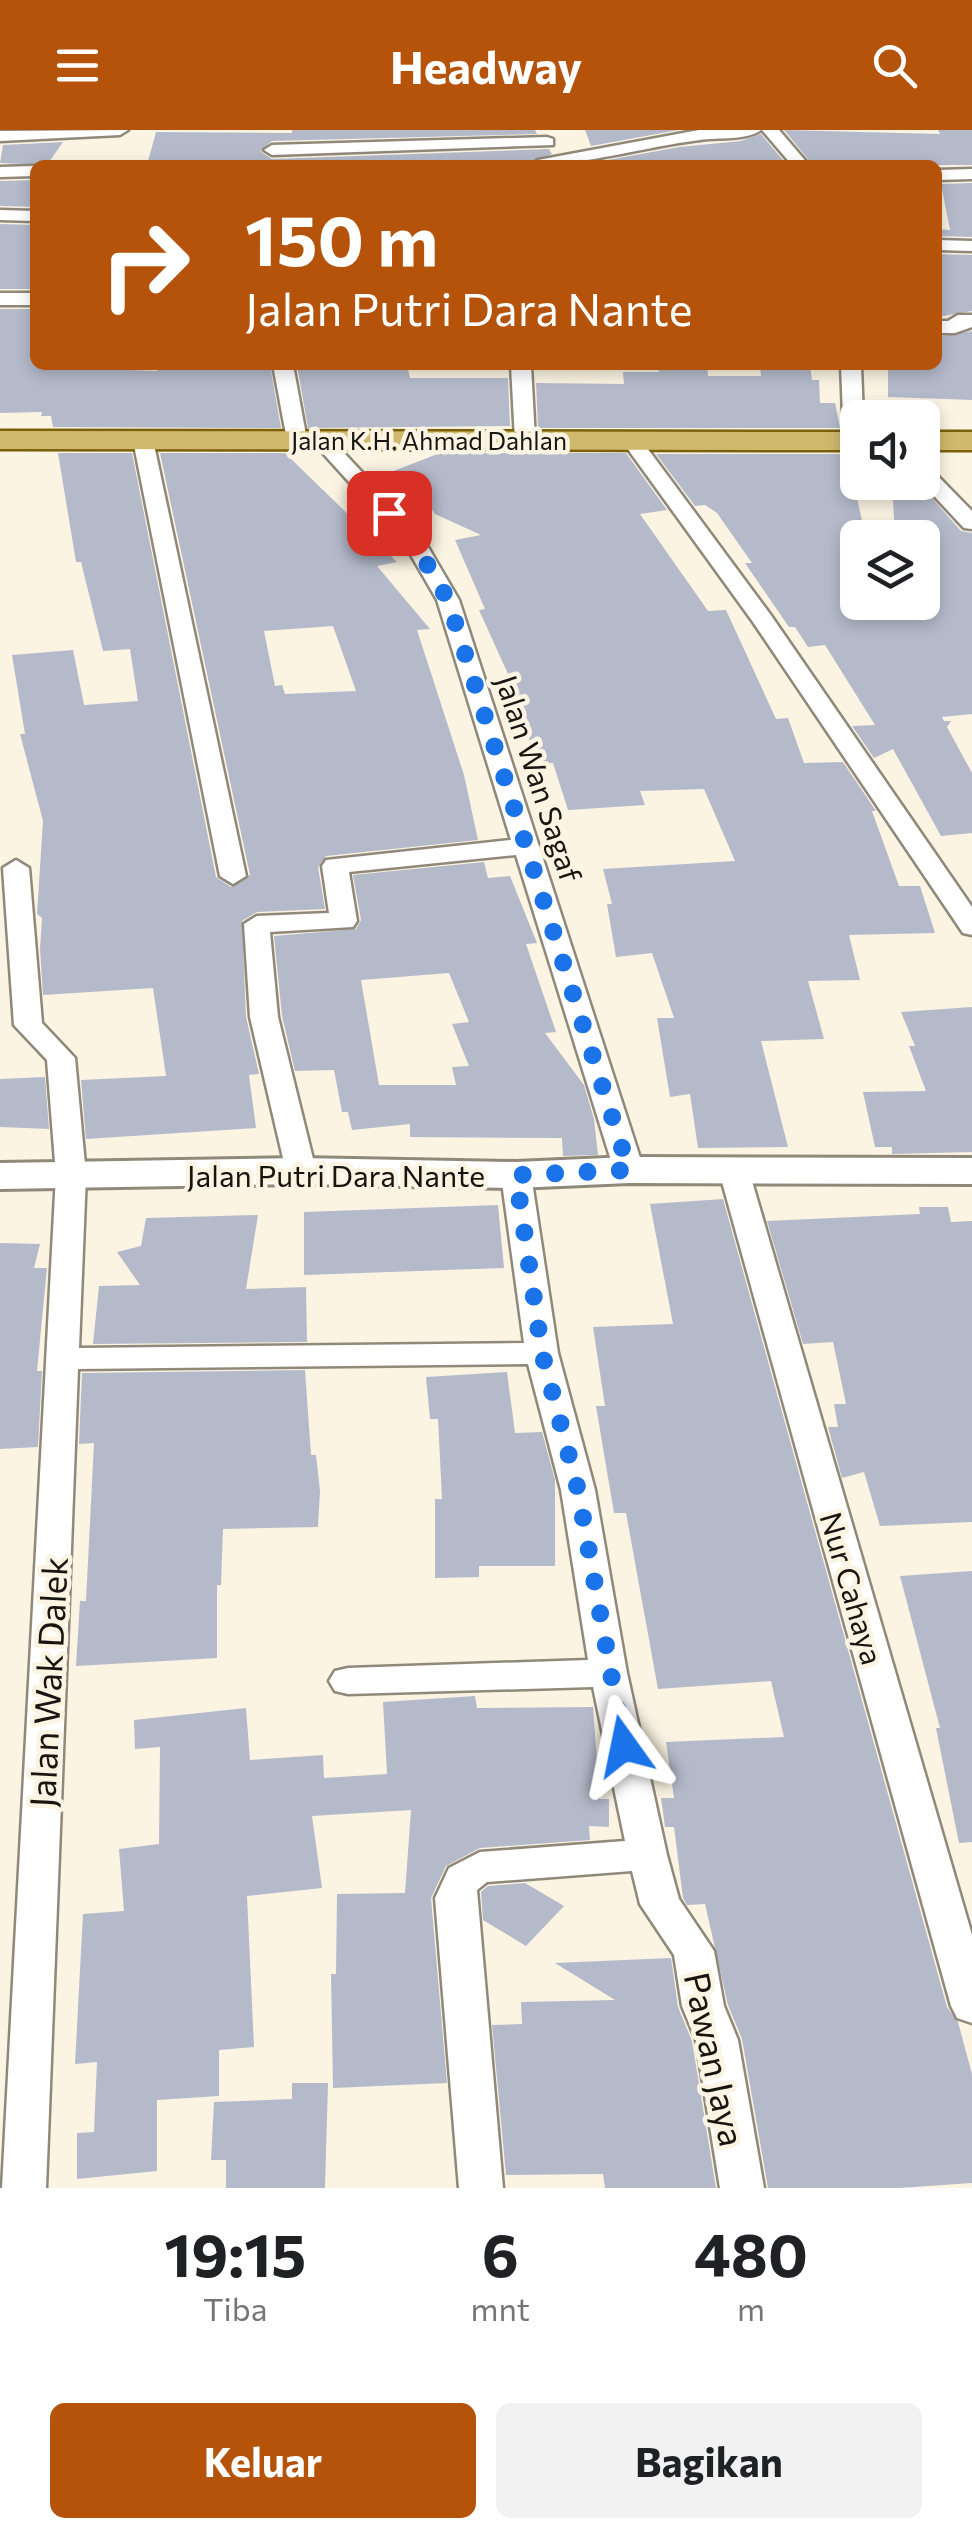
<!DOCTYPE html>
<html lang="id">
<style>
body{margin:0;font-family:Commissioner,sans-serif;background:#f2f2f2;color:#202124;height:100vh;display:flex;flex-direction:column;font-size:38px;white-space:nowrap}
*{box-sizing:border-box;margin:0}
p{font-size:32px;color:#757577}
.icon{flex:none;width:55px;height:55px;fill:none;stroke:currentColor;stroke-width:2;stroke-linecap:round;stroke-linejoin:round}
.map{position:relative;height:2058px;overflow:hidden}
.side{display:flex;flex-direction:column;background:#fff;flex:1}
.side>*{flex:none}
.hud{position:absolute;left:30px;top:30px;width:912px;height:210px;border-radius:15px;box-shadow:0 5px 15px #0003;background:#b45309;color:#fff;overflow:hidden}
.buttons{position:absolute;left:840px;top:270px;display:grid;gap:20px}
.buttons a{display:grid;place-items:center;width:100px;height:100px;border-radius:15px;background:#fff;box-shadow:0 5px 15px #0003;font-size:50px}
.pin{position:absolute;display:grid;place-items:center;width:85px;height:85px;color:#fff;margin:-42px;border-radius:20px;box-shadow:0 5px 15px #0006}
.me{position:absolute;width:110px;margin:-55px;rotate:348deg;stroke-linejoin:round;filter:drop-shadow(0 0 8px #0008)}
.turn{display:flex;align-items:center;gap:35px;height:210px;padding:0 50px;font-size:45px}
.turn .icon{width:130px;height:130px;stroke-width:2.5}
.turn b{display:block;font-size:70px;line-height:85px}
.eta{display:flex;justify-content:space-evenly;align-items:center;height:170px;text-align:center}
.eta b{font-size:60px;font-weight:700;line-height:70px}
.action{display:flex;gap:20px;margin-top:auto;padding:20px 50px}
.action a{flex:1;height:115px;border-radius:15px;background:#b45309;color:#fff;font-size:40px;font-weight:700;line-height:115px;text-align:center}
.action a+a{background:#f2f2f2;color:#202124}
header{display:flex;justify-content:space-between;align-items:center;height:130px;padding:0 50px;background:#b45309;color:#fff;font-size:45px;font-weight:700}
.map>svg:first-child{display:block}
.building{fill:#b4baca;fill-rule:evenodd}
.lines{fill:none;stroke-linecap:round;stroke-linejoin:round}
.street-casing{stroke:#90897a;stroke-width:5}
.secondary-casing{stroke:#90897a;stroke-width:6}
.primary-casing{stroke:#7b610c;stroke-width:5}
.street{fill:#fff;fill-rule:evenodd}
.secondary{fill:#fff;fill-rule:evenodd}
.primary{fill:#d0b96c;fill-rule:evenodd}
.route{stroke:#1a73e8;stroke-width:18;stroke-dasharray:0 32.4}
.labels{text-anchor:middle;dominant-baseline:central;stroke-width:9;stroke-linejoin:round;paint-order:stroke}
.far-street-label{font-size:25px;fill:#181510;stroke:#fbf4e3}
.street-label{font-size:30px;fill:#181510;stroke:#fbf4e3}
.near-street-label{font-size:35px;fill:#181510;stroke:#fbf4e3}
</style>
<header><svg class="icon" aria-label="menu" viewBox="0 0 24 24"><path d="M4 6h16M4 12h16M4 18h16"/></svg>Headway<svg class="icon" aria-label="search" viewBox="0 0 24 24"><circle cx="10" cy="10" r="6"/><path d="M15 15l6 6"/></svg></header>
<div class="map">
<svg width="972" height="2058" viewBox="0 0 972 2058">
<rect width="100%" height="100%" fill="#fbf4e3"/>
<g class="building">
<path d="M292,0H535L537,4L272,11L260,21L272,29L549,19L552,24L528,32L457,35H195L196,32L148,31L156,2L292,3Z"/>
<path d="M585,0H679L591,16Z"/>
<path d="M784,0L940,4L938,0H972V35H813Z"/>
<path d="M761,4L787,35L597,32L679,17L741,11Z"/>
<path d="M63,12L47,35L0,33L3,15Z"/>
<path d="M35,50V77L0,76V51Z"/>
<path d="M972,53V107L938,106V99L950,100L941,54Z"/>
<path d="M0,94L35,95V159H0Z"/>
<path d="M938,124L972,125V181L938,187Z"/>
<path d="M0,179H35V235L39,237L157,241L158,235H270L281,298L53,297L51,286H41L42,282L0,283Z"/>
<path d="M972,201V270L888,267V240H893V236H938V207Z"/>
<path d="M297,235H407L410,248H508L510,296L308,298Z"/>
<path d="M658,235H707L708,246H761L760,235H810L812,250H819L820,273H835L840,298H538L536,253L624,254L623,242H659Z"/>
<path d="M58,323H132L216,747L231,757L250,745L160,323H285L397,432L377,436L430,499L417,500L464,645L478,710L326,726L318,737L325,779L257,782L242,791L246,887L259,944L249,945L256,998L86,1009L81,950L166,946L153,858L43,865L40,819L42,788L37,784L43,691L20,604H25L12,525L73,520L84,575L138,571L130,519L103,521L81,432H76ZM333,496L356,561L285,564L282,555L275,556L264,501Z"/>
<path d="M440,323H626L667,380L640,384L708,481L726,480L776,589L788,588L804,633L843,632L876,681H872L899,756H920L935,803L849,805L860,850L808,851L824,909L761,911L788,1017L698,1018L690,964L670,967L657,888H674L652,823L616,827L607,774H612L603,739L735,731L704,659L640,661L645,675L568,680L553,633L535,634L514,544H508L479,480L485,479L455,410L481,405L435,384L430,376L386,362L373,349Z"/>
<path d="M656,324H847L866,408H858V472H874L876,477L922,474V408H895L892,352H918L961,401L972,403V584L942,587L944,591H951L947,597L972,643V703L941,706L893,619L874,628L852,596L875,595L825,515L808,517L795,497H789L745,433H752L717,383L705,375L695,376Z"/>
<path d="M484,732L488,748L510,746L537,813L526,814L556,902L545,903L584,955L594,989L598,1025L563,1026L562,1008L410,1007V994L352,1000L348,982H342L334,940L295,941L282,886L274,806L356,799L361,790L353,745ZM449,843L469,892L452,894L469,936L452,937L456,955H379L361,850Z"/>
<path d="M972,877V1022L892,1024V1017H875L863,962L926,961L909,916H915L901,882Z"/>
<path d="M45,947L49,999L0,997V949Z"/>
<path d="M723,1069L947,1877L958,1892L972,1944V2053L899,2058H768L742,1909L728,1875L705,1774L687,1775L683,1768L674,1697H665L661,1668H674L666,1612L784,1607L771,1551L658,1559L626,1383H614L596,1276H605L593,1197L673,1194L650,1074Z"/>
<path d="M498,1075L504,1138L304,1145V1082Z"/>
<path d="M919,1077H948L951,1092L972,1091V1392L880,1396L864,1342L842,1348L828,1297H838L834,1274H846L833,1212L803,1214L767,1091L920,1084Z"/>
<path d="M258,1085L246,1159L306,1157L307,1212L93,1214L99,1156L140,1155L117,1122L141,1116L146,1088Z"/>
<path d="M0,1113L40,1114L34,1138H47L37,1241H42L38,1317L0,1319Z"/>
<path d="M305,1240L311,1325H316L320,1361L318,1397L223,1399L221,1455H217V1528L76,1536L80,1471H86L94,1313L79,1314L82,1243Z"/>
<path d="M507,1242L515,1303L542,1302L555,1350V1436H479V1447L435,1448V1369H442L438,1289H430L426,1247Z"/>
<path d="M972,1441V1712L959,1713L936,1598H940L900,1446Z"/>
<path d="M475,1566L477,1578L593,1577L600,1669H609V1697L589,1696L590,1710L480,1718L446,1736L431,1768L447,1953L333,1958L331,1844H336L337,1764L405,1763L411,1680L312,1686L322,1758L247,1766L254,1917L219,1920V1966L157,1970V2041L77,2049V2003L94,2002L97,1932L75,1934L83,1784L124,1781L119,1719L159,1714L160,1617L135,1619L134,1590L246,1578L250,1630L323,1625L324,1648L387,1644L383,1572Z"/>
<path d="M525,1753L564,1776L526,1816L483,1790L481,1762L488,1756Z"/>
<path d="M671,1828L678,1877L692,1911L716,2058H605L603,2044L506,2045L492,1895L522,1894L521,1872L615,1870L555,1833Z"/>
<path d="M292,1953H328L325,2058H226V2030H211L214,1972L292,1969Z"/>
</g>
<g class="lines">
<defs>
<g id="street">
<path d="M128,0L120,5L0,11V1Z"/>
<path d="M699,0H761C746,11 719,7 700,10C643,17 588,35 530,35L538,30Z"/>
<path d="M762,0H779L809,35H792Z"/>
<path d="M547,7L553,9V15L272,25L264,20L272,15Z"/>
<path d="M35,36V46L0,47V37Z"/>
<path d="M972,39V49L938,50V40Z"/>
<path d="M0,80L35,81V91L0,90Z"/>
<path d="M938,110L972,111V121L938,120Z"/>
<rect x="0" y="163" width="35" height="12"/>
<path d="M958,185H972V197L955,203H938V191H948Z"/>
<path d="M273,235H293L307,310L304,314L297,316L287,310Z"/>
<path d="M511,235H531L535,310L525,316L515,310Z"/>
<path d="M841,235H861L863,288H858V316L854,317L844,311Z"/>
<path d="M143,304L153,310L246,746L233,754L220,746L133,310Z"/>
<path d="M322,305L329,307L421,405L459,470L644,1040L640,1046H618L614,1040L516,725L349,742L357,791L353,797L270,802L278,887L316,1041L312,1047H290L286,1041L250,887L244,794L257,786L329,783L322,736L326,730L511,710L437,470L404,413L312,311Z"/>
<path d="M632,305L639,307L770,484L972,777V805L963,803L753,492L622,311Z"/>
<path d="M922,335L929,337L972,381V399L964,398L921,352Z"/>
<path d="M16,730L29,738L42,893L75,928L86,1045L79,1218L524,1213L501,1045L505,1039H527L531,1045L558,1223L595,1360L627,1543L667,1725L679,1769L714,1821L724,1876L738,1910L764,2058H720L696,1910L682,1876L674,1825L640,1774L632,1741L487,1752L477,1760L503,2058H459L435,1768L449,1738L480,1722L625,1711L593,1557L348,1564L335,1561L329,1551L335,1541L348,1538L588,1530L561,1360L528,1234L78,1239L46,2058H2L56,1045L47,930L14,895L3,738Z"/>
<path d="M734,1032L745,1035L749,1041L972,1805V1893L957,1888L951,1876L719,1041L723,1035Z"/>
</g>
<path id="secondary" d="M629,1027L972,1028V1054L629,1053L516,1058L301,1054L0,1059V1033L301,1028L516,1032Z"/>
<g id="primary">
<path d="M0,301L858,302V320L0,319Z"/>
<rect x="922" y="302" width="50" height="18"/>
</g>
</defs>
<use href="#street" class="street-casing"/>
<use href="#secondary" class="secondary-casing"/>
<use href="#primary" class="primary-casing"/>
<use href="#street" class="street"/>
<use href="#secondary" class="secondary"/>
<use href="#primary" class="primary"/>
</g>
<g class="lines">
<path class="route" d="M389,383L413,410L448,470L629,1040L516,1045L542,1223L578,1360L624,1616"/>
</g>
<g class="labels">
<g class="far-street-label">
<text x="429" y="310">Jalan K.H. Ahmad Dahlan</text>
</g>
<g class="street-label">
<text transform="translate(540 648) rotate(72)">Jalan Wan Sagaf</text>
<text x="336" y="1044">Jalan Putri Dara Nante</text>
<text transform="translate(853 1458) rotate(74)">Nur Cahaya</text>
</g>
<g class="near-street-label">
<text transform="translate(47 1552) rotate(-87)">Jalan Wak Dalek</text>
<text transform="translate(716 1929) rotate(78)">Pawan Jaya</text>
</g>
</g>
</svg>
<div class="buttons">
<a><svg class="icon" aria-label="sound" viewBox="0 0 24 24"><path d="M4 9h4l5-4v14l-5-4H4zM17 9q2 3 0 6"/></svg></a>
<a><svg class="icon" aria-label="layers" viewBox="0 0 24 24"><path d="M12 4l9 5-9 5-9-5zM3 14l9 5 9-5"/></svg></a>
</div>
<div class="pin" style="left:389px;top:383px;background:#d93025"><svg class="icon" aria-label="arrive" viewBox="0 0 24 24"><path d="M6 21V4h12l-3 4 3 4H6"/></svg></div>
<svg class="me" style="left:624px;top:1616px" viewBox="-20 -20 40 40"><path d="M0-17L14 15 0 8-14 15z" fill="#1a73e8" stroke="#fff" stroke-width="4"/></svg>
<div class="hud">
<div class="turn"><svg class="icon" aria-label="right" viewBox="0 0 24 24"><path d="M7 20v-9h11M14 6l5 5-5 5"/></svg><div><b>150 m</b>Jalan Putri Dara Nante</div></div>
</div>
</div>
<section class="side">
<div class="eta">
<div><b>19:15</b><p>Tiba</p></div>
<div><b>6</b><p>mnt</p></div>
<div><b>480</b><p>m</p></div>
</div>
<div class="action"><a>Keluar</a><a>Bagikan</a></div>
</section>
